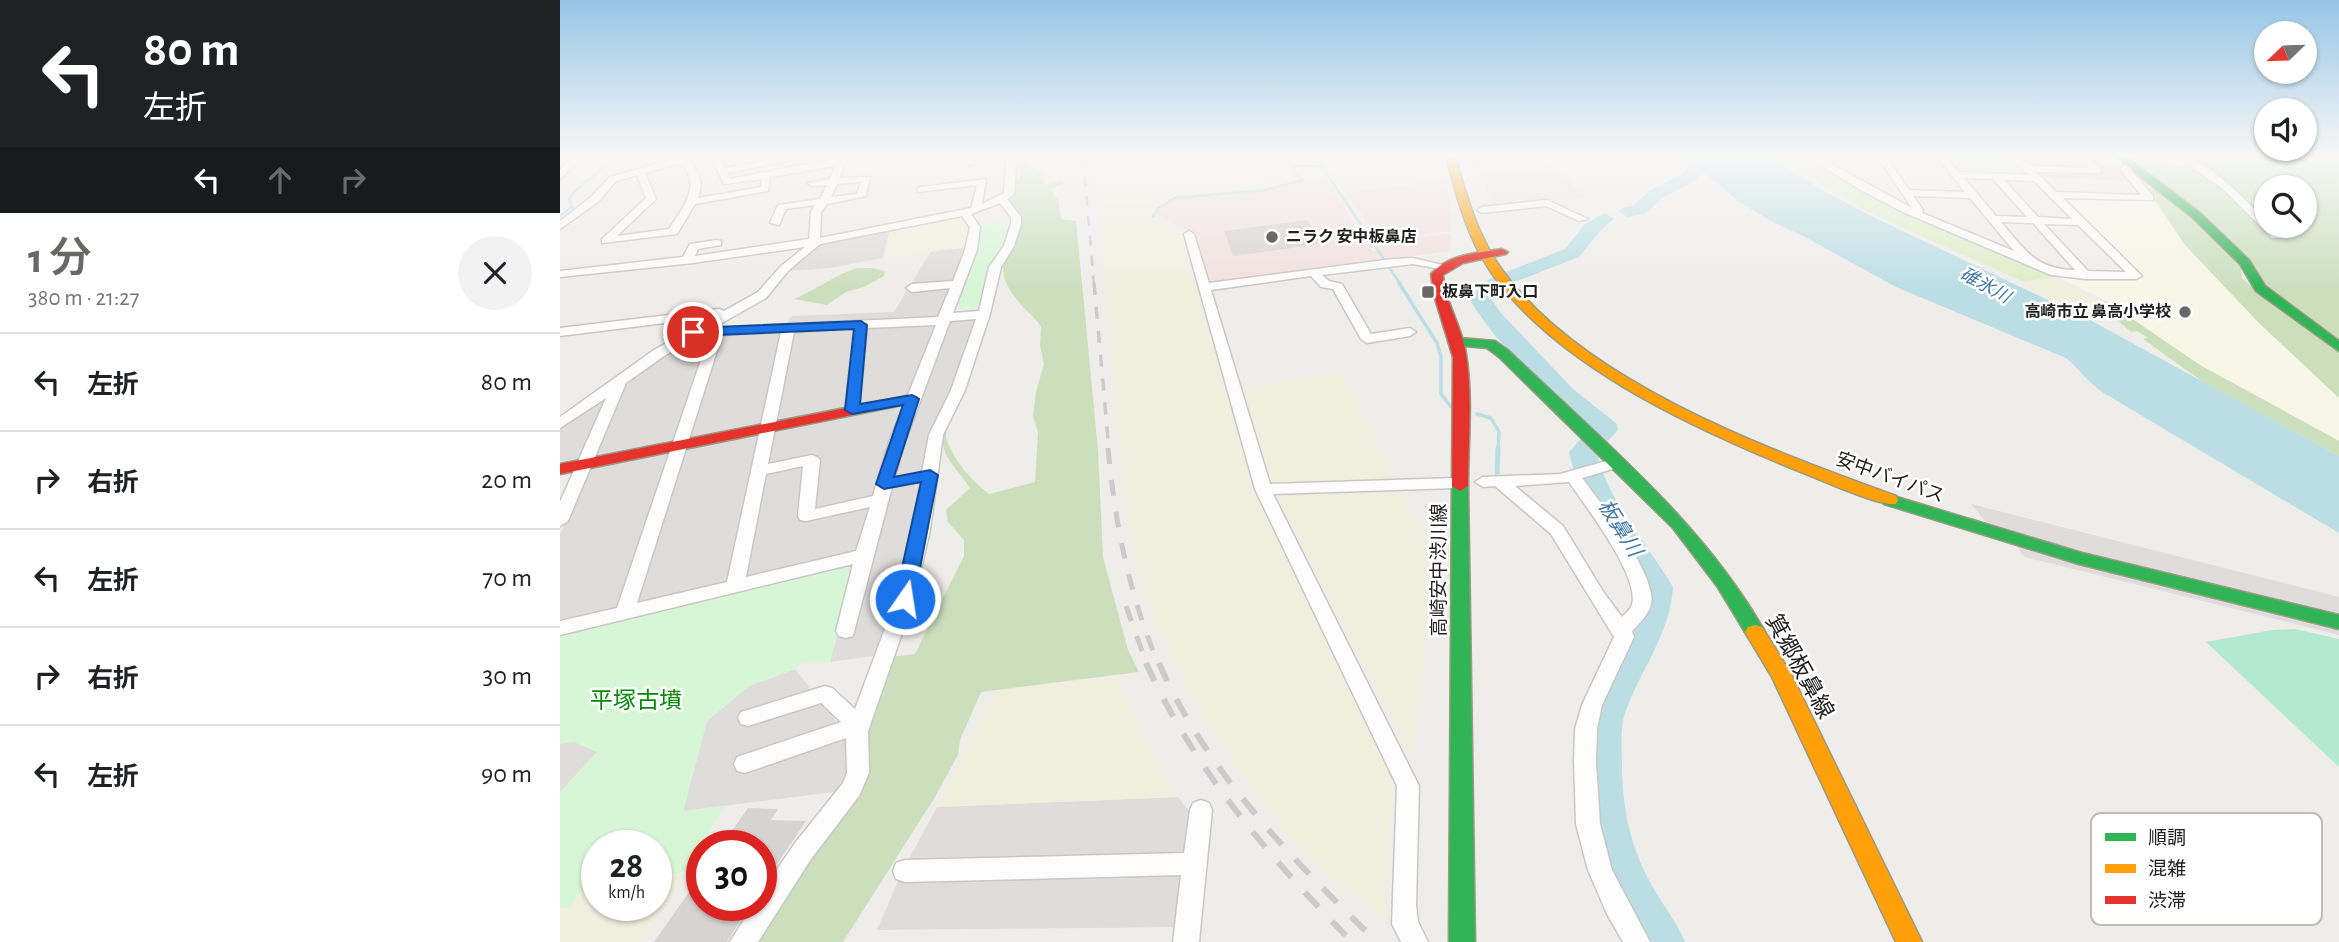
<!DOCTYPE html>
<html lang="ja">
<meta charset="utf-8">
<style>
body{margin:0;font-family:"Alegreya Sans","Noto Sans JP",sans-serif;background:#f2f2f2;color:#202124;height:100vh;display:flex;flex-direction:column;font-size:26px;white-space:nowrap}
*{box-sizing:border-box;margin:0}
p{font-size:23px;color:#757577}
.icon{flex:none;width:38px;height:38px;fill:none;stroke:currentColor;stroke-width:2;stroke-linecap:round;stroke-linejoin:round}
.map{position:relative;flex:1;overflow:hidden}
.details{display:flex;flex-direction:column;background:#fff;width:560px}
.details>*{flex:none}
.hud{background:#202124;color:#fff;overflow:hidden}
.needle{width:46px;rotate:247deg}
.controls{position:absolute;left:1694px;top:21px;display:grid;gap:14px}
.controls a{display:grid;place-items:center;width:63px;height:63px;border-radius:50%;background:#fff;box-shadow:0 2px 5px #0004;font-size:35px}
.speed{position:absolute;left:21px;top:830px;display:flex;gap:14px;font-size:35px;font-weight:700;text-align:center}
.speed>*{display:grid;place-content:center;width:91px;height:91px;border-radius:50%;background:#fff;box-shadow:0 2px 5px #0004;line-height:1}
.speed small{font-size:18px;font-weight:400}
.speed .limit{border:10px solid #d22;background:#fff;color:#111}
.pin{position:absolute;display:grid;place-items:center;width:60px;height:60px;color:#fff;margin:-30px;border:4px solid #fff;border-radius:50%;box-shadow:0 2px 7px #0007}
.me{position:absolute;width:77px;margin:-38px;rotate:13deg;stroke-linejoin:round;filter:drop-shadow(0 0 5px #0008)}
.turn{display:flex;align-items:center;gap:24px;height:147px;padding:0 28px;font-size:32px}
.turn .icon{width:91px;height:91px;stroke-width:2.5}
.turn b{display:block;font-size:49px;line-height:60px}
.lanes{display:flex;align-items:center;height:66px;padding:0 28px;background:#0003;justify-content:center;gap:35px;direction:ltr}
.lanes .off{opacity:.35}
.round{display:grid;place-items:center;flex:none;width:74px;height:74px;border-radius:37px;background:#f2f2f2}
.overview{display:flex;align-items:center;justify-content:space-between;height:119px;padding:0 28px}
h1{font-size:42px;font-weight:600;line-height:52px;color:#696867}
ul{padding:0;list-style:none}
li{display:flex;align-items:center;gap:21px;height:98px;padding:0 28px;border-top:2px solid #e0e0e0}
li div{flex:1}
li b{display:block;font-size:26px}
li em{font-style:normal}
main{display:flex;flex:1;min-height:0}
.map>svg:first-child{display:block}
.residential{fill:#dedddb}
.commercial{fill:#f1e0df}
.education{fill:#f8f6e6}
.farmland{fill:#f0efdd}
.grass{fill:#deeec7}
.forest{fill:#cbdfbd;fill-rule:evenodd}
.park{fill:#d7f6d5}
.pitch{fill:#b2e9cf}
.water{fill:#bbdee4}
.pier{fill:#dedddc}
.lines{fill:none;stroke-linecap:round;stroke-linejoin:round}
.stream-far2{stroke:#bbdee4;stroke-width:2.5}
.stream-far1{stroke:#bbdee4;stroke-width:3.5}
.stream{stroke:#bbdee4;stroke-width:5}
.river{fill:#bbdee4;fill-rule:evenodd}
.building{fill:#d6d3d1}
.street-casing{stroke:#c8c7c6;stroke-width:3}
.fast-casing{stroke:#9a9a80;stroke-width:3}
.slow-casing{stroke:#9a9a80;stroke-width:3}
.jam-casing{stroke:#9a9a80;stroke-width:3}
.street{fill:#fdfcfc;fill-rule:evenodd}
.fast{fill:#30b455;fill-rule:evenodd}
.slow{fill:#ff9f0a;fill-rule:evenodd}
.jam{fill:#e5322d;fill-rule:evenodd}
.rail-far3{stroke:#cbcbcb;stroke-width:2.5;stroke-dasharray:10 10;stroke-linecap:butt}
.rail-far2{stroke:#cbcbcb;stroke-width:3.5;stroke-dasharray:12 12;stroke-linecap:butt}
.rail-far1{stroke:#cbcbcb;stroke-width:5;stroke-dasharray:16 16;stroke-linecap:butt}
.rail{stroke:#cbcbcb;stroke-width:6;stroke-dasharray:20 20;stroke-linecap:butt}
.route{fill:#1a73e8;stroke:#114b97;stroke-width:2}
.poi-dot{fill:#696867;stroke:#fff;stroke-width:2.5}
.labels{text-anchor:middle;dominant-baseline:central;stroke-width:5;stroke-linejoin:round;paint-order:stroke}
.far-poi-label{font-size:16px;font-weight:bold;fill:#212121;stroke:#fff;text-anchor:start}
.far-water-label{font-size:18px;font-style:italic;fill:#4079a7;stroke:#fff}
.street-label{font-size:19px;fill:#212121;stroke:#fff}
.water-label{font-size:21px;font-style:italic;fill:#4079a7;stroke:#fff}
.near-street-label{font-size:23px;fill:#212121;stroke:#fff}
.near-park-label{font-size:23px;fill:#048a08;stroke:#fff}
.key{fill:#fff;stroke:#bcbcbc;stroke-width:2}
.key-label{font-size:19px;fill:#212121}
</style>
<main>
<section class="details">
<div class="hud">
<div class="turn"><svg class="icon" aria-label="left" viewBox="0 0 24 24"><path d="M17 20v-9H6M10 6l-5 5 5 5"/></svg><div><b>80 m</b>左折</div></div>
<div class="lanes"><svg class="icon" aria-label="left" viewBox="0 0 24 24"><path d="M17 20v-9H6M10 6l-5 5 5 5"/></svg><svg class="icon off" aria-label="ahead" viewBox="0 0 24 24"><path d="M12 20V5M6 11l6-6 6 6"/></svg><svg class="icon off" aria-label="right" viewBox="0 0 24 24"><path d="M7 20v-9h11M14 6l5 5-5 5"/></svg></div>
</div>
<div class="overview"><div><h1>1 分</h1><p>380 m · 21:27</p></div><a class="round"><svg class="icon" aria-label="close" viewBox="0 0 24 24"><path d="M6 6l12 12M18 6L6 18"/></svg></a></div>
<ul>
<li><svg class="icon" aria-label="left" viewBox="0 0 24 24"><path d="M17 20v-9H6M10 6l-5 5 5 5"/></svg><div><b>左折</b></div><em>80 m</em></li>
<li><svg class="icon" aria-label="right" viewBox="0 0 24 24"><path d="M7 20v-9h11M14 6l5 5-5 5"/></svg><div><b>右折</b></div><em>20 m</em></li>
<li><svg class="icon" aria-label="left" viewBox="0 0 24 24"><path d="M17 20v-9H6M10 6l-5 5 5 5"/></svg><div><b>左折</b></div><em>70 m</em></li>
<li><svg class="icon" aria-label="right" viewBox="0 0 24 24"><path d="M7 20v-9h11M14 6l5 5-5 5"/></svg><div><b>右折</b></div><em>30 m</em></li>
<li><svg class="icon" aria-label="left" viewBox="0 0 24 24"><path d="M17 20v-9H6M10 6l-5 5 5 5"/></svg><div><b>左折</b></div><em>90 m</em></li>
</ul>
</section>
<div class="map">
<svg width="1779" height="942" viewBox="0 0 1779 942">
<rect width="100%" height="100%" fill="#efedea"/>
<g class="residential">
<path d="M1459,156H1547L1558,163L1569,181L1479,177Z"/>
<path d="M330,229L323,258L270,268L229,271L260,244Z"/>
<path d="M408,247L389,321L419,318L366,472L334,478L300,546L287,554L0,623V534L36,456L0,462V429L34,403L131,336L223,327L232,316L334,312L371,251Z"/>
<path d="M361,480L364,483L351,557L320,655L270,662L277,633L326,489Z"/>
<path d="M235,669L287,735L291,777L282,791L123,811L147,721L189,686Z"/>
<path d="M14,742L38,752L0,792V744Z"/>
<path d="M618,797L633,816L621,927L317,930L342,872L377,807Z"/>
</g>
<g class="commercial">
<path d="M913,156H983L1012,182L1010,183L1024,198L941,208L933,207Z"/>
<path d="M741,180H766L812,251L821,250L817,243L891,233L890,251L654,283L649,282L635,234L613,224L598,215L597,211L615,198L707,190Z"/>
<path d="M887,180L891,231L818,240L787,193Z"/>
</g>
<path class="education" d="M1500,196L1595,200L1625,245L1699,323L1779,398V441L1640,365L1546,301L1496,276L1585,277Z"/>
<g class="farmland">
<path d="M532,156H751L755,163L699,166L704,190L615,198L597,208L591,218L621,236L697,490L828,770L833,788L824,918L764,871L719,824L652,732L625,685L591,613L578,574L571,537L557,421L540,214Z"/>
<path d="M402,215L409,225L408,247L323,258L330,229Z"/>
<path d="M1493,278L1542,302L1539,304L1551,314L1530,320L1460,284L1462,281Z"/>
<path d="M783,372L836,482L713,487L683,388Z"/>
<path d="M837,486L875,556L853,761L714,491Z"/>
<path d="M558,677L581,731L618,797L377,807L438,687Z"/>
<path d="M127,871L81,942H0V908H9L19,892L37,888V905H96V877Z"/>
</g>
<path class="grass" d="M1214,156L1250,159L1288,184L1336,210L1491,273L1493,278L1462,281L1312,214Z"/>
<g class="forest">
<path d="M458,156L466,164L480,170L484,185L502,180L504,184L490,189L499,201L501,219L516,221L538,450L543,557L568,650L579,672L421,692L400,740L398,755L375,797L283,942H190L295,791L303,729L330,657L355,654L404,556V540L388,522L386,510L410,488C396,467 375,451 385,426C387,430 385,436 387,441C395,462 411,480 429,494L475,482L478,432L473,416L476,392L484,364L480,346L481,327C476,319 470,314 463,307C433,272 441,262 460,224L445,199L460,177Z"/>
<path d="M1565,156H1574L1594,164L1641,166L1630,156H1779V340L1709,290ZM1706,187H1745V226H1706Z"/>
<path d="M1570,171H1574L1628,212L1681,265L1682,278L1692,287L1779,351V398L1699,323L1625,245L1595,200Z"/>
<path d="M297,268H311L325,271L324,276L304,287L286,292L267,305L234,299C257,290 274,275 297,268Z"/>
<path d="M1546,301L1640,365L1779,441V456L1646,384L1583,339L1588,338L1577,331L1571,332L1538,304Z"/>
</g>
<g class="park">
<path d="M1385,156H1451L1467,174L1404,173L1398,172Z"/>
<path d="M441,222L443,229L453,227L422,311L410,315L409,306L393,309L416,249L420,226Z"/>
<path d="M288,563L296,567L270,662L240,663L235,669L189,686L147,721L123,811L164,806L127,871L96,877V845H37V888L19,892L9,908H0V792L37,752L14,742L0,744V631Z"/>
</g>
<path class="pitch" d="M1735,629L1779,639V767L1646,642L1712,630Z"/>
<path class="water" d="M1121,156H1209L1262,190L1309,215L1530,320L1779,456V533L1542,392C1528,382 1519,369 1506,358L1336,287L1245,237L1211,221L1181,203L1141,170L1129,167Z"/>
<path class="pier" d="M1411,504L1779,597V635L1465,557L1452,541L1430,527Z"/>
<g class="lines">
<g class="stream-far2">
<path d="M755,156L841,285"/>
<path d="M0,216L12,207L9,199L14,192L57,156"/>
<path d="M593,217L598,208L615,198L706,190L742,180L735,174L733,166H762"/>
</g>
<g class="stream-far1">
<path d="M839,283L877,343L881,357V394L891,407"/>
<path d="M917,414L931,418L939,432L938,450"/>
</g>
<path class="stream" d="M937,476L938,448"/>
<g class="river">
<path d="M1147,156L1154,161L1136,180L1101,199L1086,213L1068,217L1059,212L1062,208L1074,205L1089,191L1124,173L1129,164L1140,158Z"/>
<path d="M1045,213L1054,219L1039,232L1019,257L947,285L938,291L932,300L940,312L1012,388L1057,424L1058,430L1037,453C1049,504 1087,543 1113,587C1110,636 1079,671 1064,716C1060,731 1062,748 1062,764C1062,805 1070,846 1090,882C1101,903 1116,920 1125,942H1076C1040,885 1021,824 1024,756C1024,742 1022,727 1028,714C1041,683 1087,620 1081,587C1079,576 1065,561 1059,551C1038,520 1017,489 1009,452L1031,427C986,392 940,349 910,300L923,283L933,277L1005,249L1025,224Z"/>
</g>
</g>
<g class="building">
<path d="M748,220L761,244L673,256L664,231Z"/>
<path d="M188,808L218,809L211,820L246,821L201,888V845H162Z"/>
<path d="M142,874V905H190L167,942H94Z"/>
</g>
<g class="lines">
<defs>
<g id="street">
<path d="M14,156H23L0,179V170Z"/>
<path d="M125,156H141L129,161C141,173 143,182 138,198L201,187L202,179L164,184L150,156H181L162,162L165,168L231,156H253L167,173L170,179L288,156L279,178L310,177L306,196L267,204L261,212L260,238L411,208L417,185L358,192V188L361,187L426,179L422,204L444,193L447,156H457L454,194L447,199L461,217V224L454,246L441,267L430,314L405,390L383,435L370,530L354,599L308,731L309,773L299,796L251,859L198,942H170L193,905H201V893L235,843L283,783L287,773L286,738L185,773L177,771L174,764L177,757L281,722L261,703L188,726L181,724L178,718L181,712L265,686L272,688L295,709L336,599L352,530L361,482L332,487L293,636L286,638L279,636L276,631L293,564L0,635V621L57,608L149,336L143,334L104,356L66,383L8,521L0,526V502L46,398L0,428V417L94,350L153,317L0,336V328L159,309L164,311L198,292L221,266L245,247L133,263L0,277V271L123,257L130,244L157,240L161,241V245L138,249L135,256L249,239L251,212L255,205L226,209L219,225L210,223L218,205L260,199L267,185L252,186L247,183L270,179L275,166L210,177L208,191L135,204L117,234L42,243V239L86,198L77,175L56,181L39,201L0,229V221L31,197L50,177ZM121,163C142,185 123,208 109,229L57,236L96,199L85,173ZM301,182L297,194L271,197L277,184ZM440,203L451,217V224L444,246L429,267L419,311L393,313L417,250L420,227L411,214ZM402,216L410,227L405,250L393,281L352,284L346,288L352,292L390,288L378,317L153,328L206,298L229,270L260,244ZM416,319L391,390L369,435L362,472L335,477L345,442L390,321ZM376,325L329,442L313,496L255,509L260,460L257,457L252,455L208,464L234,332L294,329L285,410L292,414L299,410L307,328ZM221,332L167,582L77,603L162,335ZM243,466L238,516L240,520L246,521L310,507L296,551L186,577L206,474Z"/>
<path d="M404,156H413V165H407Z"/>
<path d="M1246,156H1257L1352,208L1317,156H1326L1349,190L1405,192L1376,156H1385L1399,172L1468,175L1450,156H1460L1470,166L1529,168L1516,156H1526L1541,169V173L1476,172L1496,192L1581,195L1560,169L1567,163H1573L1575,165L1570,169L1593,196V200L1503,198L1582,276L1576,279H1526L1491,275L1343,212L1299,189ZM1404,178L1433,179L1467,217L1436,216ZM1444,180L1474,181L1512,219L1478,217ZM1353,196L1410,198L1454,251L1362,213L1363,210ZM1441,222L1473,223L1515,270C1475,269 1465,250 1441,222ZM1484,224L1518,225L1566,272L1528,271Z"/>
<path d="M1616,156C1646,156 1685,200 1706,221V226H1712L1720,234V238H1712L1663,189Z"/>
<path d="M987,200L1028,219L1019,221L986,206L922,213L917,210L922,207Z"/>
<path d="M629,231L634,234L649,283L833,259L853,258L891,267L885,270L853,264L762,275L769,281L782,284L811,334L850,328L856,332L850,336L807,343L801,339L773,289L761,287L751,276L651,290L710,484L895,478L903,483L895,488L713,494L859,786L856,905L858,922L868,942H841L832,924L837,786L695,489L624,234Z"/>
<path d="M1057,458L1063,460L1065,463L1063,466L1022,478C1040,502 1098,576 1091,605C1088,615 1079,624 1072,631L1074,637L1042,705L1037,729L1036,762L1040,824L1052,870L1090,942H1063L1047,914L1028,870L1016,824L1014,762L1015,729L1022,705L1054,637L991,534L935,486L923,487L915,482L923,477L1000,474ZM1009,482C1025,505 1080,577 1072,604C1071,609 1066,613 1062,617L1044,593L1003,526L955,486Z"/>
<path d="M641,800L649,803L652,810L639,942H613L621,875L345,882L336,879L333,871L336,863L345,860L624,853L630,810L633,803Z"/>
</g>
<g id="fast">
<path d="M1555,156H1565L1640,213L1689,260L1705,286L1779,341V351L1696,291L1680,264L1632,217Z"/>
<path d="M899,338L935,341L949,351C1040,439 1142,521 1205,632L1202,637L1195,639L1188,637L1157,586L1113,528L939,357L927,348L894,345V339Z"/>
<path d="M900,481L908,486L915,942H889L892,486Z"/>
<path d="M1330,495L1522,553L1779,615V629L1519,564L1324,504L1322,500L1324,496Z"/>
</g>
<g id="slow">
<path d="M886,156H895C906,193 916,232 938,264C1016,380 1209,450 1336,496L1338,500L1336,504C1321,507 1259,479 1241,472C1135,429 980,360 921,256C904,225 895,190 886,156Z"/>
<path d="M1195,625L1202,627L1231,674L1362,942H1336L1212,677L1185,632L1188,627Z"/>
</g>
<g id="jam">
<path d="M942,249L948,252L946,254L903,263L883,275C885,303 902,326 906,354C913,397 908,443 908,486L900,491L892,486L893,357L874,295L871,274C889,254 917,253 942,249Z"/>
<path d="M352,395L357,396L359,399L357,402L0,474V464Z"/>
</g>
</defs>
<use href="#street" class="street-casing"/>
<use href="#fast" class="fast-casing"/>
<use href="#slow" class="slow-casing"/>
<use href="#jam" class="jam-casing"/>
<use href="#street" class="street"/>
<use href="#fast" class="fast"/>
<use href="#slow" class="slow"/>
<use href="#jam" class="jam"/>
<path class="rail-far3" d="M523,156L534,285"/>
<path class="rail-far2" d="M534,283L549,450"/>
<g class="rail-far1">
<path d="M548,448C555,524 569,595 599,665"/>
<path d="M566,606L587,665"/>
</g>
<g class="rail">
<path d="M586,663C635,771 710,858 792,942"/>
<path d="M599,663C646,772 733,860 817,942"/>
</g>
</g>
<linearGradient id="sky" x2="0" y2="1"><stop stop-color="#96c5e6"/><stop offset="0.54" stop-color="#f8f7f6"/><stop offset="1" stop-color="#f8f7f6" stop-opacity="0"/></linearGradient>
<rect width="1779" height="288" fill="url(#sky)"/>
<path class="route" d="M301,321L307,325L300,404L352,395L359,399L334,477L370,470L378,475L354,599L351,604H338L335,599L361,482L324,489L316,484L343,405L292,414L285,410L294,329L133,336L127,332L133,328Z"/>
<g class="poi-dot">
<circle cx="712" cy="237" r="7"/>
<rect x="861" y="285" width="14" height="14" rx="3.5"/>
<circle cx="1625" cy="312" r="7"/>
</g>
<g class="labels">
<g class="far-poi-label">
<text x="726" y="237">ニラク 安中板鼻店</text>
<text x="882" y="292">板鼻下町入口</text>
<text x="1611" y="312" text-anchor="end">高崎市立 鼻高小学校</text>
</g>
<g class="far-water-label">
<text transform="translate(1425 286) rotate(29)">碓氷川</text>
</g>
<g class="street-label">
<text transform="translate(1330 478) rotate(20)">安中バイパス</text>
<text transform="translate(879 570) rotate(-90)">高崎安中渋川線</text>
</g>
<g class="water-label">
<text transform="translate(1060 528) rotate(58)">板鼻川</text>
</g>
<g class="near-street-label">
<text transform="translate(1239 667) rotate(61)">箕郷板鼻線</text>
</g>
<g class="near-park-label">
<text x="76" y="701">平塚古墳</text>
</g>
</g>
<rect x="1531" y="813" width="231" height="112" rx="10" class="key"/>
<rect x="1545" y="833" width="31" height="8" fill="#30b455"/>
<rect x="1545" y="864" width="31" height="9" fill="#ff9f0a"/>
<rect x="1545" y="896" width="31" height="8" fill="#e5322d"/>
<g class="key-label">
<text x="1588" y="844">順調</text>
<text x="1588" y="875">混雑</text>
<text x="1588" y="907">渋滞</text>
</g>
</svg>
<div class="controls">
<a><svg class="needle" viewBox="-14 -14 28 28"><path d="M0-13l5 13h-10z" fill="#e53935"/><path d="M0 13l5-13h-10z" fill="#757577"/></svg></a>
<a><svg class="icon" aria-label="sound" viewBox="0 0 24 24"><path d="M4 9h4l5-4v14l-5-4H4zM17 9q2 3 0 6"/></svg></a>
<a><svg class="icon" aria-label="search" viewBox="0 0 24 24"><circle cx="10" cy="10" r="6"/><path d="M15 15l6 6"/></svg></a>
</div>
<div class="speed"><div>28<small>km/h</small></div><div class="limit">30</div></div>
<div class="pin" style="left:133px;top:332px;background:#d93025"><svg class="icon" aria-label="arrive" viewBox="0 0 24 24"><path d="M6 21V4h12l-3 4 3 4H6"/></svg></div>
<svg class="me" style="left:345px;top:599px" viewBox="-20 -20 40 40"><circle r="17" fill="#1a73e8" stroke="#fff" stroke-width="3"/><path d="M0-11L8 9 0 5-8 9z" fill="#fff"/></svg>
</div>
</main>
